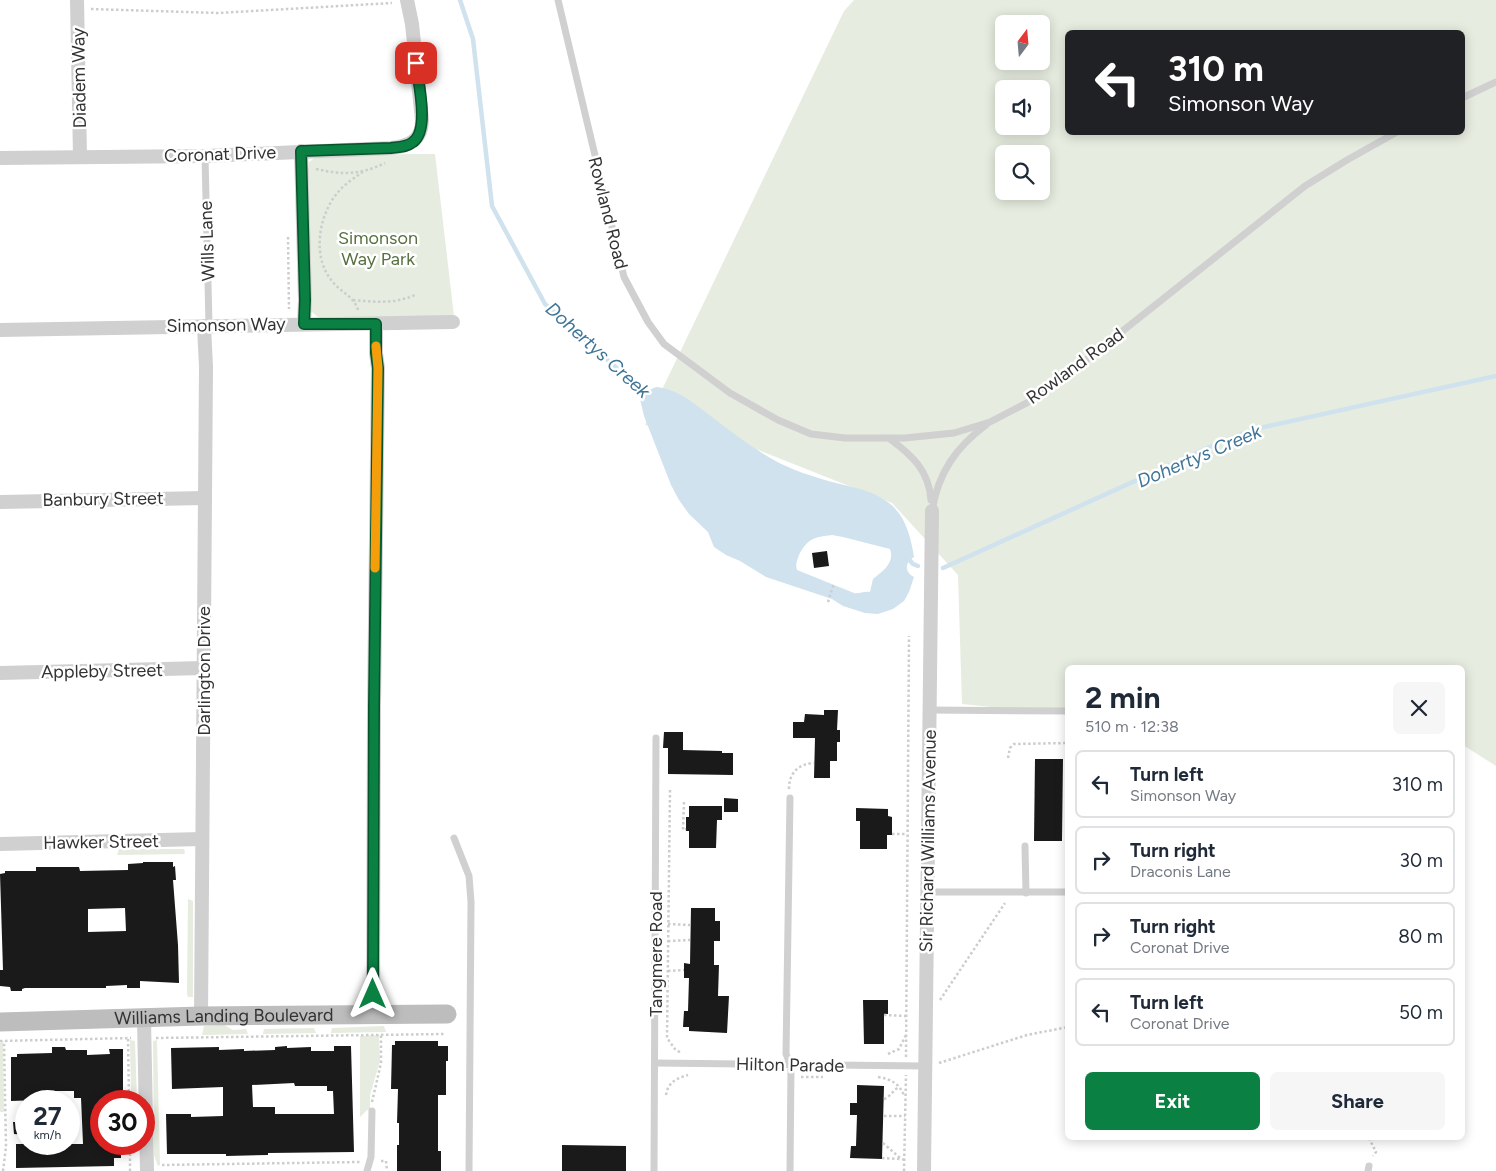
<!DOCTYPE html>
<meta charset="utf-8">
<style>
body{margin:0;font-family:Figtree,sans-serif;background:#f6f6f7;color:#1f2937;height:100vh;display:flex;flex-direction:column;font-size:19px;white-space:nowrap}
*{box-sizing:border-box;margin:0}
p{font-size:16px;color:#747a83}
.icon{flex:none;width:28px;height:28px;fill:none;stroke:currentColor;stroke-width:2;stroke-linecap:round;stroke-linejoin:round}
.map{position:relative;flex:1;overflow:hidden}
.sheet{position:absolute;left:1065px;top:665px;width:400px;height:475px;display:flex;flex-direction:column;background:#fff;border-radius:8px;box-shadow:0 2px 12px #0003}
.sheet>*{flex:none}
.guide{position:absolute;left:1065px;top:30px;width:400px;height:105px;border-radius:8px;box-shadow:0 2px 12px #0003;background:#202124;color:#fff;overflow:hidden}
.needle{width:32px;rotate:16deg}
.fabs{position:absolute;left:995px;top:15px;display:grid;gap:10px}
.fabs a{display:grid;place-items:center;width:55px;height:55px;border-radius:8px;background:#fff;box-shadow:0 2px 12px #0003;font-size:25px}
.speed{position:absolute;left:15px;top:1090px;display:flex;gap:10px;font-size:25px;font-weight:700;text-align:center}
.speed>*{display:grid;place-content:center;width:65px;height:65px;border-radius:50%;background:#fff;box-shadow:0 2px 12px #0003;line-height:1}
.speed small{font-size:12px;font-weight:400}
.speed .limit{border:8px solid #d22;background:#fff;color:#111}
.pin{position:absolute;display:grid;place-items:center;width:42px;height:42px;color:#fff;margin:-21px;border-radius:10px;box-shadow:0 2px 8px #0006}
.me{position:absolute;width:55px;margin:-28px;rotate:0deg;stroke-linejoin:round;filter:drop-shadow(0 0 4px #0008)}
.turn{display:flex;align-items:center;gap:18px;height:105px;padding:0 20px;font-size:22px}
.turn .icon{width:65px;height:65px;stroke-width:2.5}
.turn b{display:block;font-size:35px;line-height:42px}
.round{display:grid;place-items:center;flex:none;width:52px;height:52px;border-radius:8px;background:#f6f6f7}
.summary{display:flex;align-items:center;justify-content:space-between;height:85px;padding:0 20px}
h1{font-size:30px;font-weight:700;line-height:38px}
.action{display:flex;gap:10px;margin-top:auto;padding:10px 20px}
.action a{flex:1;height:58px;border-radius:8px;background:#0b8043;color:#fff;font-size:20px;font-weight:700;line-height:58px;text-align:center}
.action a+a{background:#f6f6f7;color:#1f2937}
ul{padding:0;list-style:none}
li{display:flex;align-items:center;gap:15px;height:68px;margin:0 10px 8px;padding:0 10px;border:2px solid #e0e1e3;border-radius:8px}
li div{flex:1}
li b{display:block;font-size:19px}
li em{font-style:normal}
.map>svg:first-child{display:block}
.green{fill:#e6ecdf;fill-rule:evenodd}
.water{fill:#cfe2ee;fill-rule:evenodd}
.lines{fill:none;stroke-linecap:round;stroke-linejoin:round}
.stream{stroke:#cfe2ee;stroke-width:4.5}
.building{fill:#1a1a1a;fill-rule:evenodd}
.path{stroke:#cdcdcd;stroke-width:2.5;stroke-dasharray:2.5 2.5;stroke-linecap:butt}
.lane{stroke:#d0d0d0;stroke-width:7}
.street{stroke:#d0d0d0;stroke-width:14}
.secondary{stroke:#bdbdbd;stroke-width:19}
.route-casing{stroke:#07532c;stroke-width:12}
.route{stroke:#0b8043;stroke-width:9}
.slow{stroke:#f59e0b;stroke-width:9}
.labels{text-anchor:middle;dominant-baseline:central;stroke-width:5;stroke-linejoin:round;paint-order:stroke}
.street-label{font-size:18px;fill:#333;stroke:#fff}
.park-label{font-size:18px;fill:#56703f;stroke:#fff}
.water-label{font-size:19px;font-style:italic;fill:#3f7597;stroke:#fff}
</style>
<div class="map">
<svg width="1496" height="1171" viewBox="0 0 1496 1171">
<rect width="100%" height="100%" fill="#fff"/>
<g class="green">
<path d="M854,0H1496V766L1463,745L1462,668H1068L1067,708L1011,709L962,704L958,575L892,503L758,450L645,425L844,11ZM1004,24H1041V61H1004ZM1068,32H1462V132H1068ZM1004,89H1041V126H1004ZM1004,154H1041V191H1004Z"/>
<path d="M409,154H435L454,316L320,319L311,311L308,170L309,162L316,157Z"/>
<path d="M119,849H184L185,852L184,854L117,855Z"/>
<path d="M188,899L193,901V997H188L187,994Z"/>
<path d="M224,1025L233,1030L246,1029L248,1034L202,1035L204,1026Z"/>
<path d="M384,1026L386,1032L331,1033L332,1028Z"/>
<path d="M314,1028L316,1033L263,1034L264,1029Z"/>
<path d="M379,1035L380,1061L370,1095V1110H367L360,1117V1036Z"/>
<path d="M130,1040L135,1041L137,1101H131Z"/>
<path d="M157,1040L160,1165L158,1166L154,1155L153,1043V1041Z"/>
<path d="M3,1042L4,1112H0V1043Z"/>
</g>
<path class="water" d="M656,387C679,389 694,404 712,417C731,432 751,447 772,459C789,469 816,478 836,483C858,489 869,489 889,503C906,516 911,538 914,557C905,562 904,572 914,577L909,592L904,601L893,609L878,614L865,613L843,606L832,599L766,577L740,561L726,555L714,547L708,532L689,514L679,500L671,485L644,416L640,399L647,391ZM832,535L843,537L890,549C895,563 883,571 873,579L870,592C864,591 859,594 854,593L797,570C795,564 797,561 799,555C807,539 814,537 832,535Z"/>
<g class="lines">
<g class="stream">
<path d="M460,0L473,39L492,206L545,304L648,396"/>
<path d="M907,557L913,564L918,566"/>
<path d="M943,568L1221,442L1255,429L1496,376"/>
</g>
</g>
<g class="building">
<path d="M827,551L829,566L814,568L812,553Z"/>
<path d="M824,710H838L837,730H840V742H837V761H830V778H814L815,738H793V722H804L805,714L824,715Z"/>
<path d="M664,732H683V750L722,751V753H733V775L668,774V748H663Z"/>
<path d="M1035,759H1063L1062,841H1034Z"/>
<path d="M724,798L738,799V812H724Z"/>
<path d="M689,806H722V820H717L716,848H689V831H686V817H689Z"/>
<path d="M856,808L888,809V816L892,817V835H887V849H860V821H856Z"/>
<path d="M143,862H173V867L175,866L176,880H173L178,945L179,983L140,981V988H127V985L106,986V988H25L22,989V991H11L10,987L0,986V970H3L0,874L5,873V871H36V867H79L80,871L128,870V864L143,863ZM125,908L126,931L88,932V909Z"/>
<path d="M691,908H715V921H720V941H714V965H719L718,996H729L727,1033L689,1031V1027H683L684,1011H688L689,978H684V963L690,964Z"/>
<path d="M863,1000H888V1014H884V1044H864Z"/>
<path d="M395,1041H438V1046H448V1061H446V1095H438V1151H441V1171H397V1145H399V1123H397L398,1089H391L392,1045H395Z"/>
<path d="M287,1046V1048L311,1047V1051H334V1046H351L354,1152L268,1153V1155L226,1156V1154H167L166,1114H191V1117L223,1116V1087L172,1089L171,1048L219,1047V1050L244,1049V1051L275,1050V1047ZM294,1083L295,1086H327V1091H333L334,1114H275V1107H253L252,1085Z"/>
<path d="M52,1047H65L66,1050H87V1055L110,1054L109,1049H123V1101H101V1144H121V1158H114V1166L16,1168V1144H83L81,1098H74V1091H39V1100L11,1101V1057H17V1054L52,1053Z"/>
<path d="M857,1085L884,1086L882,1159L850,1158L851,1146H856L857,1115H850V1103H857Z"/>
<path d="M13,1122H26V1135L14,1134Z"/>
<path d="M562,1145L626,1146V1171H562Z"/>
</g>
<g class="lines">
<g class="path">
<path d="M91,9L218,13L392,3"/>
<path d="M316,169C343,175 360,175 385,163"/>
<path d="M288,237L289,309"/>
<path d="M353,300C374,302 395,304 415,295"/>
<path d="M358,310C354,296 340,292 332,281C311,256 319,213 339,191C346,183 356,177 364,171"/>
<path d="M828,602L834,583"/>
<path d="M1008,758L1010,748L1014,744L1068,743"/>
<path d="M789,789C789,772 799,764 814,763"/>
<path d="M670,790L667,1038L675,1049L681,1053"/>
<path d="M684,802L683,830L686,829"/>
<path d="M892,834H907"/>
<path d="M668,924L690,925"/>
<path d="M668,941L690,940"/>
<path d="M668,971L684,970"/>
<path d="M940,1000L1005,903"/>
<path d="M884,1015L906,1016"/>
<path d="M156,1038L445,1034"/>
<path d="M128,1039L129,1101"/>
<path d="M0,1041L131,1038"/>
<path d="M888,1054L899,1049L906,1035"/>
<path d="M906,1057L909,636"/>
<path d="M939,1063L1027,1035L1068,1027"/>
<path d="M801,1077H823"/>
<path d="M878,1077C891,1079 900,1084 904,1096"/>
<path d="M666,1095C668,1082 677,1078 688,1075"/>
<path d="M884,1099L887,1098L899,1086"/>
<path d="M372,1102L381,1063V1035"/>
<path d="M884,1116H905"/>
<path d="M1369,1138L1376,1152L1373,1156"/>
<path d="M883,1143L899,1157L904,1160"/>
<path d="M882,1158L901,1159"/>
<path d="M381,1161H386L387,1171"/>
<path d="M162,1165L360,1162"/>
<path d="M3,1171L6,1147L4,1041"/>
<path d="M130,1171V1144"/>
<path d="M904,1171L906,1075"/>
</g>
<g class="lane">
<path d="M558,0L624,277L648,322L664,344L730,393L778,420L811,434L845,438H905L954,433L990,422L1038,397L1071,372L1305,186L1347,160L1397,132"/>
<path d="M1462,98L1496,82"/>
<path d="M205,156L209,325"/>
<path d="M890,439C913,456 929,471 931,500"/>
<path d="M932,511C938,473 956,447 986,425"/>
<path d="M929,710L1068,711"/>
<path d="M790,798L786,1054L791,1066L790,1171"/>
<path d="M454,838L469,876L471,902L469,1171"/>
<path d="M1025,846L1026,893"/>
<path d="M927,892H1068"/>
<path d="M655,1063L925,1066"/>
<path d="M367,1171L371,1157L372,1111"/>
<path d="M654,1171L656,738"/>
<path d="M1368,1171L1369,1166"/>
</g>
<g class="street">
<path d="M77,0L80,156"/>
<path d="M301,151L305,300L304,324"/>
<path d="M0,158L205,156L391,148C410,146 422,140 422,120L412,24L407,0"/>
<path d="M0,330L453,322"/>
<path d="M0,502L205,498"/>
<path d="M0,673L204,668"/>
<path d="M0,844L202,839"/>
<path d="M373,1014L374,707L378,368L376,353V324"/>
<path d="M201,1016L206,367L204,326"/>
<path d="M144,1019L147,1171"/>
<path d="M924,1171L932,511"/>
</g>
<path class="secondary" id="s1" d="M0,1022L201,1016L447,1014"/>
</g>
<g class="lines">
<defs>
<path id="route" d="M373,994L374,707L378,368L376,353V324H304L305,300L301,151L391,148C399,147 407,147 413,142C430,130 418,82 416,63"/>
</defs>
<use href="#route" class="route-casing"/>
<use href="#route" class="route"/>
<path class="slow" d="M375,568L378,368L376,346"/>
</g>
<g class="labels">
<g class="street-label">
<text transform="translate(79 78) rotate(-91)">Diadem Way</text>
<text transform="translate(220 154) rotate(-2)">Coronat Drive</text>
<text transform="translate(608 213) rotate(76)">Rowland Road</text>
<text transform="translate(207 241) rotate(-92)">Wills Lane</text>
<text transform="translate(226 325) rotate(-1)">Simonson Way</text>
<text transform="translate(1075 366) rotate(-36)">Rowland Road</text>
<text transform="translate(103 499) rotate(-1)">Banbury Street</text>
<text transform="translate(102 671) rotate(-1)">Appleby Street</text>
<text transform="translate(204 671) rotate(-90)">Darlington Drive</text>
<text transform="translate(928 841) rotate(-89)">Sir Richard Williams Avenue</text>
<text transform="translate(101 842) rotate(-1)">Hawker Street</text>
<text transform="translate(656 954) rotate(-90)">Tangmere Road</text>
<text stroke="none"><textPath href="#s1" startOffset="224">Williams Landing Boulevard</textPath></text>
<text transform="translate(790 1065) rotate(1)">Hilton Parade</text>
</g>
<g class="park-label">
<text x="378" y="238">Simonson<tspan x="378" dy="21">Way Park</tspan></text>
</g>
<g class="water-label">
<text transform="translate(598 350) rotate(42)">Dohertys Creek</text>
<text transform="translate(1199 456) rotate(-23)">Dohertys Creek</text>
</g>
</g>
</svg>
<div class="fabs">
<a><svg class="needle" viewBox="-14 -14 28 28"><path d="M0-13l5 13h-10z" fill="#e53935"/><path d="M0 13l5-13h-10z" fill="#747a83"/></svg></a>
<a><svg class="icon" aria-label="sound" viewBox="0 0 24 24"><path d="M4 9h4l5-4v14l-5-4H4zM17 9q2 3 0 6"/></svg></a>
<a><svg class="icon" aria-label="search" viewBox="0 0 24 24"><circle cx="10" cy="10" r="6"/><path d="M15 15l6 6"/></svg></a>
</div>
<div class="speed"><div>27<small>km/h</small></div><div class="limit">30</div></div>
<div class="pin" style="left:416px;top:63px;background:#d93025"><svg class="icon" aria-label="arrive" viewBox="0 0 24 24"><path d="M6 21V4h12l-3 4 3 4H6"/></svg></div>
<svg class="me" style="left:373px;top:994px" viewBox="-20 -20 40 40"><path d="M0-17L14 15 0 8-14 15z" fill="#0b8043" stroke="#fff" stroke-width="4"/></svg>
<div class="guide">
<div class="turn"><svg class="icon" aria-label="left" viewBox="0 0 24 24"><path d="M17 20v-9H6M10 6l-5 5 5 5"/></svg><div><b>310 m</b>Simonson Way</div></div>
</div>
<section class="sheet">
<div class="summary"><div><h1>2 min</h1><p>510 m · 12:38</p></div><a class="round"><svg class="icon" aria-label="close" viewBox="0 0 24 24"><path d="M6 6l12 12M18 6L6 18"/></svg></a></div>
<ul>
<li><svg class="icon" aria-label="left" viewBox="0 0 24 24"><path d="M17 20v-9H6M10 6l-5 5 5 5"/></svg><div><b>Turn left</b><p>Simonson Way</p></div><em>310 m</em></li>
<li><svg class="icon" aria-label="right" viewBox="0 0 24 24"><path d="M7 20v-9h11M14 6l5 5-5 5"/></svg><div><b>Turn right</b><p>Draconis Lane</p></div><em>30 m</em></li>
<li><svg class="icon" aria-label="right" viewBox="0 0 24 24"><path d="M7 20v-9h11M14 6l5 5-5 5"/></svg><div><b>Turn right</b><p>Coronat Drive</p></div><em>80 m</em></li>
<li><svg class="icon" aria-label="left" viewBox="0 0 24 24"><path d="M17 20v-9H6M10 6l-5 5 5 5"/></svg><div><b>Turn left</b><p>Coronat Drive</p></div><em>50 m</em></li>
</ul>
<div class="action"><a>Exit</a><a>Share</a></div>
</section>
</div>
